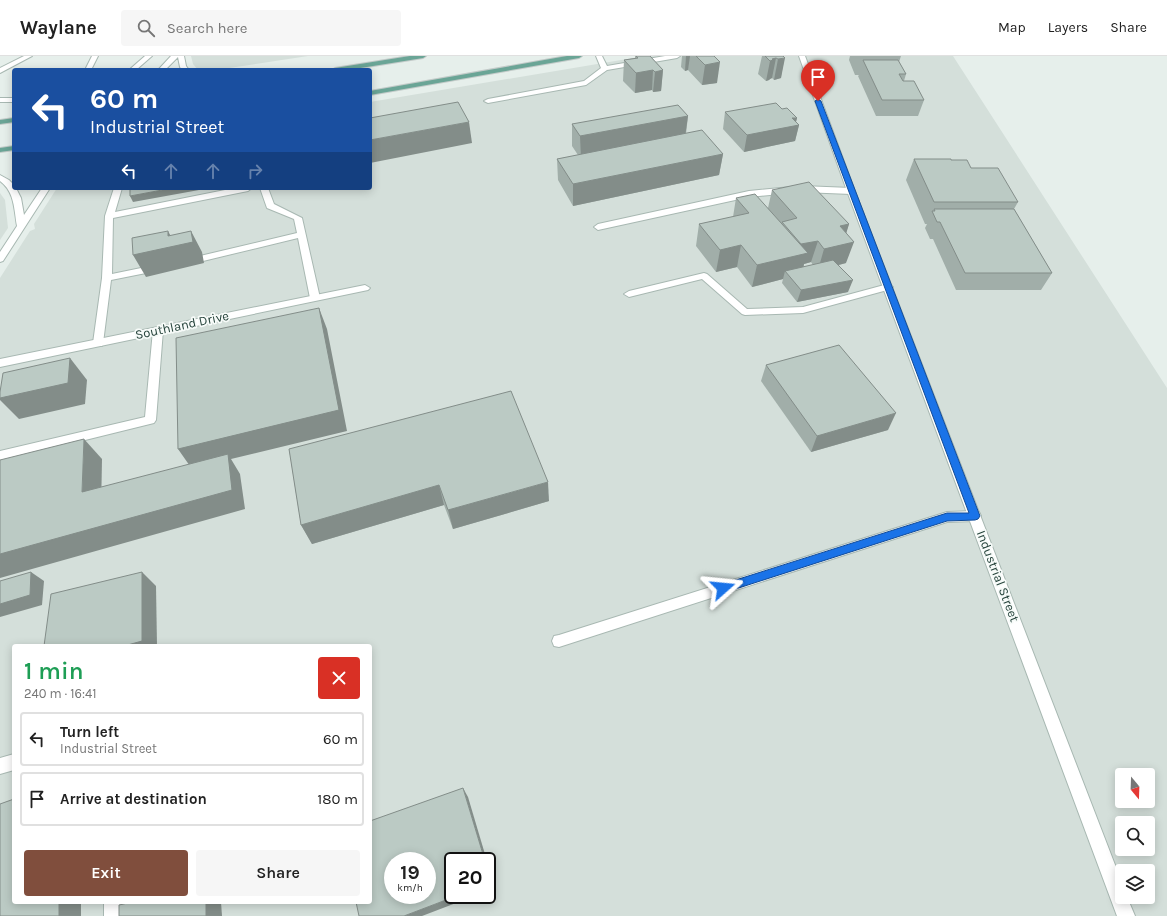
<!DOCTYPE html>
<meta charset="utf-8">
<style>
body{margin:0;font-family:Karla,sans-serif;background:#f6f6f6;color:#222;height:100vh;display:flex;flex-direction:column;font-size:15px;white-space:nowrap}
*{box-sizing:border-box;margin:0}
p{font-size:13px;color:#767676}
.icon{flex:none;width:22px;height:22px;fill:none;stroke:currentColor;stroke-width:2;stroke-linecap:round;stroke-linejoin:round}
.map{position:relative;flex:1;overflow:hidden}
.side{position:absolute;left:12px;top:588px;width:360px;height:260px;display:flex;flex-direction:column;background:#fff;border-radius:4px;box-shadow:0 2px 10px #0003}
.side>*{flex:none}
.hud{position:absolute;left:12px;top:12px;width:360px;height:122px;border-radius:4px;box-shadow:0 2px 10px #0003;background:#1a4fa0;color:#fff;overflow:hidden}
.needle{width:26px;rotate:161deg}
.controls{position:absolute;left:1115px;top:712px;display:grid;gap:8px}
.controls a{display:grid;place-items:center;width:40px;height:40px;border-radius:4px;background:#fff;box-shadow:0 2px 10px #0003;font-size:20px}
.speed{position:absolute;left:384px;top:796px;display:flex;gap:8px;font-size:20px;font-weight:700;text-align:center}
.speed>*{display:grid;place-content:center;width:52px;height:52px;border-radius:50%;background:#fff;box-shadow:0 2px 10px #0003;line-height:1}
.speed small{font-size:10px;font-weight:400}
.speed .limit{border:2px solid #111;border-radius:6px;background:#fff;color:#111}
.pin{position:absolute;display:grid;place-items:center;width:34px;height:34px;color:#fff;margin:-41px -17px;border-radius:50% 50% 50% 0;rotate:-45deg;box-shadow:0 0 4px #0007}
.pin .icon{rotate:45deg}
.me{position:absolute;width:44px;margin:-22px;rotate:72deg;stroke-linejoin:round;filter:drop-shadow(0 0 3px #0008)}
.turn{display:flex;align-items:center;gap:14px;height:84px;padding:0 12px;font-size:18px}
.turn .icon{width:52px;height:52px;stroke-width:2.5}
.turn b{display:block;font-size:28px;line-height:34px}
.lanes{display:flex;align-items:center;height:38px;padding:0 12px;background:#0003;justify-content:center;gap:20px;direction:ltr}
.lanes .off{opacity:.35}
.round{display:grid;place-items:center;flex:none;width:42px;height:42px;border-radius:4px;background:#f6f6f6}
.head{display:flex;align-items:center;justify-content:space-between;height:68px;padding:0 12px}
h1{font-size:24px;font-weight:600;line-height:30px;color:#1e9e55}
.button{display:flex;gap:8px;margin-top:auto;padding:8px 12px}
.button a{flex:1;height:46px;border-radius:4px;background:#804e3d;color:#fff;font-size:16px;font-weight:600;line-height:46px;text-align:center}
.button a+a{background:#f6f6f6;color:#222}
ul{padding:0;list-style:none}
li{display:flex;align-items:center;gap:12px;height:54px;margin:0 8px 6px;padding:0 4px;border:2px solid #e0e0e0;border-radius:4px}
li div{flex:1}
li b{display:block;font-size:15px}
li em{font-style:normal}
header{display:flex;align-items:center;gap:24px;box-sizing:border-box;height:56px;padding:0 20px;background:#fff;border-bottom:1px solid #e0e0e0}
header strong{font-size:19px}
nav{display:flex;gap:22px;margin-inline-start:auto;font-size:14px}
.search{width:280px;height:36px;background:#f6f6f6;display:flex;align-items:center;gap:10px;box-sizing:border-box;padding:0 14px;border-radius:4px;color:#767676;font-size:15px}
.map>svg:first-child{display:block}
.built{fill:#d4dfda;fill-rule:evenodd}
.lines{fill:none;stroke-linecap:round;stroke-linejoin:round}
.service-casing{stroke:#a8b8b2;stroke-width:2}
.minor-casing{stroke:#a8b8b2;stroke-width:2}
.tertiary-casing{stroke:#a8b8b2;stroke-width:2}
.primary-casing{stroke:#c2cac8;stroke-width:2}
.service{fill:#fff;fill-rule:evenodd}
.minor{fill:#fff;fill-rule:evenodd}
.tertiary{fill:#fff;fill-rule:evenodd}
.primary{fill:#6aa596;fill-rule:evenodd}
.wall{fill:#a1aea9;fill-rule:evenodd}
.shaded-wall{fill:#838d89}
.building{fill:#bbcac4;stroke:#838d89;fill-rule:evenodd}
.route{fill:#1a73e8;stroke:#114b97}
.labels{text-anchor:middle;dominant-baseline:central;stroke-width:3.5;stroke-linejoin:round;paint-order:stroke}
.street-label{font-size:13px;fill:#24423a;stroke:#f7fbf9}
</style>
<header>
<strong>Waylane</strong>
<div class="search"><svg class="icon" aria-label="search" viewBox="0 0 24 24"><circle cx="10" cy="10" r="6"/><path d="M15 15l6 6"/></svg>Search here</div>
<nav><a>Map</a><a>Layers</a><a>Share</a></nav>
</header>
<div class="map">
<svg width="1167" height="860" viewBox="0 0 1167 860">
<rect width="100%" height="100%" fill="#e6efeb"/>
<g class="built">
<path d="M191,0H308L216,14H198L193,8Z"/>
<path d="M645,0H953L1167,332V860H0V222L30,175L35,173L34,168L57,132H370V46ZM14,590H370V846H14ZM1122,719H1148V745H1122ZM1122,767H1148V793H1122ZM393,805H427V839H393ZM453,805H487V839H453ZM1122,815H1148V841H1122Z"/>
<path d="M0,137L5,144L8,172L0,184Z"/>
</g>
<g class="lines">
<defs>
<g id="service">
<path d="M24,0H32L0,17V12Z"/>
<path d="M92,0H98L91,14H85Z"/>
<path d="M596,0H602L607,10L665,0H680L677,2L607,14L586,29L488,47L484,45L488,43L584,25L601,12Z"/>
<rect x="0" y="42" width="14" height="4"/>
<path d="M802,130L851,132L855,135L851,138L802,136L749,141L598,174L594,171L598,168L749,135Z"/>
<path d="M114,132H122L115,156L235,132H252L248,135L113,162L112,218L146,211L151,214L146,217L111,224L103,287L102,290H94L93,287L102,222L105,160Z"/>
<path d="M260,132H268L274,148L302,162L320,242L318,244H312L310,242L298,182L203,205L198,202L200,200L297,177L294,163L267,152Z"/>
<path d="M704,217L707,218L747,253L803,251L888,228L893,231L891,233L803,257L745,259L742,258L702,223L629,241L624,238L629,235Z"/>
<path d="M158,271L163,274L156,364L154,367L0,405V395L145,361L153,274Z"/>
<path d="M975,455L979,456L981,460L979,464L975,465L947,466L559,591L554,590L552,585L554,580L559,579L947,456Z"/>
<rect x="104" y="846" width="18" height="14"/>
</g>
<g id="minor">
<path d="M799,0H805L855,135L1122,827V841H1127L1135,860H1117L847,135Z"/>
<path d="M365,229L370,232L368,234L0,311V303Z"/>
<path d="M14,698V714L0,718V702Z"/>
</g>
<g id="tertiary">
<path d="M145,0H152L136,14H129Z"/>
<path d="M171,0H184L186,10L189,14H182L180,11L178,1L165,14H158Z"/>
<path d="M0,119L9,124L14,129V132H16L21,142L24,159L42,132H50L3,205L0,206V196L17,170C14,154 15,136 0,125Z"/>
</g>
<g id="primary">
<path d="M410,0H426L423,2L348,14H332L335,12Z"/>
<path d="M567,0H582L579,2L370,39V35Z"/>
<path d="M14,62V66L0,68V64Z"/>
<path d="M14,90V94L0,96V92Z"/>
</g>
</defs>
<use href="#service" class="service-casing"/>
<use href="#minor" class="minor-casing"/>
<use href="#tertiary" class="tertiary-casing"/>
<use href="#primary" class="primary-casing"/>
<use href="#service" class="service"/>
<use href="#minor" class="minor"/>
<use href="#tertiary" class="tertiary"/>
<use href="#primary" class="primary"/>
</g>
<g class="wall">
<path d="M635,0H650L663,14L661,35L653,36L652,34L635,37L623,25L624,4L635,2Z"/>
<path d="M682,0H714L717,27L702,29L688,14L685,15L681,11Z"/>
<path d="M762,0H783L781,22L774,24L772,22L770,23L769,24L766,25L758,18Z"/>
<path d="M850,0H901L899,6L906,18L904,25L924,44L918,60H876L858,20L859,19H855L849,4Z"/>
<path d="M782,53L797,62L796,66L799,69L795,85L744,96L723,73L725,56Z"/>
<path d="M688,60L686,78L723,98L719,119L573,150L558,124L557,103L578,99L572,90V68Z"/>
<path d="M914,103L951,104L971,112L1018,146L1014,153L1052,217L1041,234H956L933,183H930L925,172L927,168H925L906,124Z"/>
<path d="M772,134L849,168L846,177V207L839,209L848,236L797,246L782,227L783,223L752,231L737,211L716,216L696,190L699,168L733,161L736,142L768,152ZM811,206L813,209L804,211V208Z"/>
<path d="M766,309L888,374L811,396L761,325Z"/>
<path d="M289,393L549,445L453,473L444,449L312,488L301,469Z"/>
</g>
<g class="shaded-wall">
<path d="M686,0H690L688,14L685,15Z"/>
<path d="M776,2L772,22L770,23L769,24L766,25L770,5L772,3Z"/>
<path d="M785,2L781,22L774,24L778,3Z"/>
<path d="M720,6L717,27L702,29L705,9Z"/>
<path d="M653,14L652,34L635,37L636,17Z"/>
<path d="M663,14L661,35L653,36L655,16Z"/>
<path d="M688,60L685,81L581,102L580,80Z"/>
<path d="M792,62H797L795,69H799L795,85L744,96L747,79Z"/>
<path d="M469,66L472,87L370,107V84Z"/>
<path d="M723,98L719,119L573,150V128Z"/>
<path d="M173,132H210L133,146L130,140Z"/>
<path d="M849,168L843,188L854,186L846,207L818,214L824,193L840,170Z"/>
<path d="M168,175L176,190L191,175L202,196L204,207L146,221L133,199L168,180Z"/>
<path d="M818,185L811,206L804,208L801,218L785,215L783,223L752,231L757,209L798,199L801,188Z"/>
<path d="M741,189L737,211L716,216L720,194Z"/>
<path d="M853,224L848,236L797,246L801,234Z"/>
<path d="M319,252L327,273L347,375L231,403L240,418L245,453L0,522V498L192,413L178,393Z"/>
<path d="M70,302L87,324L85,348L19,363L0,344V342Z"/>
<path d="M896,357L888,374L811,396L817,380Z"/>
<path d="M84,383L102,403L101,456L82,436Z"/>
<path d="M548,426L549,445L453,473L448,454Z"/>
<path d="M439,429L444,449L312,488L301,469Z"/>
<path d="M31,516L44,525L42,549L0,561V548Z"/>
<path d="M142,516L156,530L157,590H124Z"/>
<path d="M463,732L468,741L487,805H485Z"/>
<path d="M487,805L495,832L487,835Z"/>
<path d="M459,839H477L422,860H404Z"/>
<rect x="59" y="846" width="22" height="14"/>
<path d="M206,846H221L222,860H206Z"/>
</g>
<g class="building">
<path d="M636,0H650L663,14L655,16L653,14L636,17L624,4L638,2Z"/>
<path d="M696,0H714L720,6L705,9Z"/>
<path d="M765,0H783L785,2L778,3L776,2L772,3L773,4L770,5Z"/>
<path d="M863,4H898L906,18H899L903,25H914L924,44H882Z"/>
<path d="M458,46L469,66L370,84V62Z"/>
<path d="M776,47L782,53L787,52L797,62H792L799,69L747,79L725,56Z"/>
<path d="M678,49L688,60L580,80L572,68Z"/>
<path d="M702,74L723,98L573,128L557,103Z"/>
<path d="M914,103H951V104H967L971,112H998L1018,146H934Z"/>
<path d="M809,126L849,168L840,170L854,186L824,193L818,185L801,188L782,166L797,162L772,134Z"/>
<path d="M130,132H173L130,140Z"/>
<path d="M755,138L808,197L757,209L741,189L720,194L699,168L749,157L736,142Z"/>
<path d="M934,153H1014L1052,217H965L940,166H937L932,155H935Z"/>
<path d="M168,175V180L191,175L193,186L133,199L132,182Z"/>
<path d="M833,204L853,224L801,234L785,215Z"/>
<path d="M319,252L339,354L178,393L176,282Z"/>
<path d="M839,289L896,357L817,380L766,309Z"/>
<path d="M70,302L68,327L0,342V336L3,317Z"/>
<path d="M511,335L548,426L448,454L439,429L301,469L289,393Z"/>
<path d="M84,383L82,436L228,398L232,434L0,498V404Z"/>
<path d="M31,516L30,539L0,548V525Z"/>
<path d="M142,516V585L124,590H44L51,538Z"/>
<path d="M463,732L485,805H453V839H459L404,860H359L356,846H370V765ZM393,805H427V839H393Z"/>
<path d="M14,743V846H59V860H0V748Z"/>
<path d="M487,813L491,827L487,828Z"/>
<path d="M132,846H206V860H119V849Z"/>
</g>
<path class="route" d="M818,43L821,45L980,460L978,463L975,464L947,465L723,537L720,536L718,532L720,529L723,528L947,457H969L815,45Z"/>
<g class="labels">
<g class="street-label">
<text transform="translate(182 269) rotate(-12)">Southland Drive</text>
<text transform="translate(998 520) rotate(69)">Industrial Street</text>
</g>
</g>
</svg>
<div class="controls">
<a><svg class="needle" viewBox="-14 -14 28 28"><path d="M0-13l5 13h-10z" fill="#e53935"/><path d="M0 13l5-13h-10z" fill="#767676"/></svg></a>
<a><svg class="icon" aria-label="search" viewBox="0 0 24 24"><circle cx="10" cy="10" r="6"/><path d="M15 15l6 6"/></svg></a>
<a><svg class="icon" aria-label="layers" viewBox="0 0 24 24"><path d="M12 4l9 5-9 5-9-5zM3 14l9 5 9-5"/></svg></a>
</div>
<div class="speed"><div>19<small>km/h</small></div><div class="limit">20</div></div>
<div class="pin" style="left:818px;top:45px;background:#d93025"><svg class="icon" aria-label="arrive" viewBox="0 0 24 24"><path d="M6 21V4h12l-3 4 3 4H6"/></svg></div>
<svg class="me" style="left:723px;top:532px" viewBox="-20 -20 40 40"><path d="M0-17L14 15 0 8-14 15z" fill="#1a73e8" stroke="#fff" stroke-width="4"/></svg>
<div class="hud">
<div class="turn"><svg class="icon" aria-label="left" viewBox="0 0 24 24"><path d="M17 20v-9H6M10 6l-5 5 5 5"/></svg><div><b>60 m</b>Industrial Street</div></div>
<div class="lanes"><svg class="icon" aria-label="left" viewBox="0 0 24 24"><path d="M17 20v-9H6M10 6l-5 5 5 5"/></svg><svg class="icon off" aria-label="ahead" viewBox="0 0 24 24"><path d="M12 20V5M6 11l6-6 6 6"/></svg><svg class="icon off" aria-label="ahead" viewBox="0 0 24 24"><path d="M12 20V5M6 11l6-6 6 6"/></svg><svg class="icon off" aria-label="right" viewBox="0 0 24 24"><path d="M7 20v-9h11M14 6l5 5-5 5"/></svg></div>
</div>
<section class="side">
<div class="head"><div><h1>1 min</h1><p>240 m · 16:41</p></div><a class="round" style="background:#d93025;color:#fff"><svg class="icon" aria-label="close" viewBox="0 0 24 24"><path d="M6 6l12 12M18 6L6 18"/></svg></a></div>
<ul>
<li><svg class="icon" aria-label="left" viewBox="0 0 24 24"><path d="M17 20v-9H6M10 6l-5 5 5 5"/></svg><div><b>Turn left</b><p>Industrial Street</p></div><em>60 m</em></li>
<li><svg class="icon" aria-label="arrive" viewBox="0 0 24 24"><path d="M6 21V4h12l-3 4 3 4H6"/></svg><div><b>Arrive at destination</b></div><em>180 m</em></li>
</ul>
<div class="button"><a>Exit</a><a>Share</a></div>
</section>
</div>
